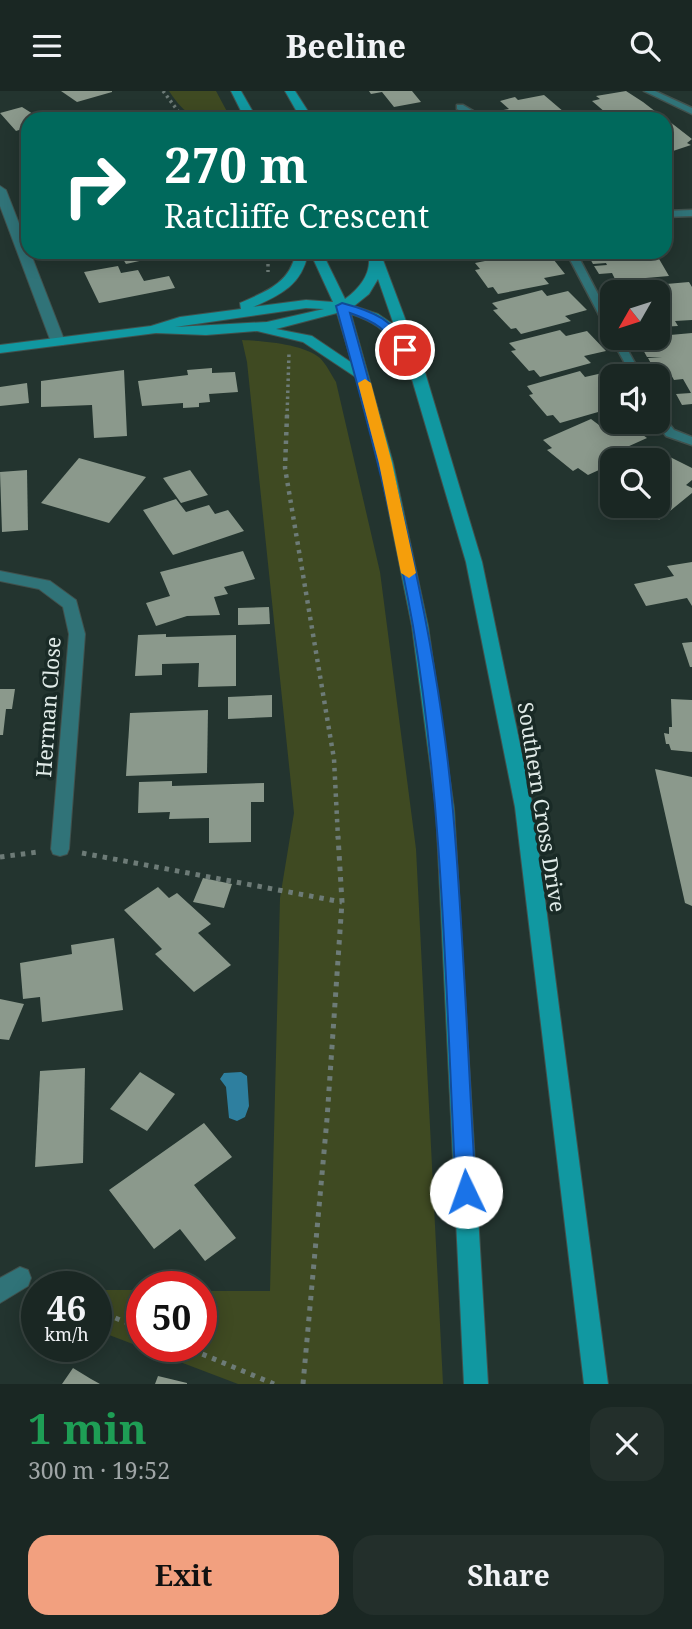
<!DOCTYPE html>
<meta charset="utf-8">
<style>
body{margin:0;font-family:"Noto Serif",serif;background:#232f2b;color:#f1f3f6;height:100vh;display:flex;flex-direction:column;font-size:26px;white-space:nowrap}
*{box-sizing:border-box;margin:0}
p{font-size:23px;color:#9fa5a6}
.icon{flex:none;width:38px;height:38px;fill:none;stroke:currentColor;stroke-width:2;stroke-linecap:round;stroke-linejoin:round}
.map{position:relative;height:1293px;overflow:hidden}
.side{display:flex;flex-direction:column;background:#1a2723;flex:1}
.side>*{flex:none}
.guide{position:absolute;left:21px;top:21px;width:651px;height:147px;border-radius:21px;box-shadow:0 4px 18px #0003,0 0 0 2px #384441;background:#00695c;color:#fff;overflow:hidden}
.needle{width:46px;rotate:231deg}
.fabs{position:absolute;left:600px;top:189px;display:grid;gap:14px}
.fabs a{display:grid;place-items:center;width:70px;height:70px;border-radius:14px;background:#1a2723;box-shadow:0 4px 18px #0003,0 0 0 2px #384441;font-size:35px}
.speed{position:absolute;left:21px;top:1180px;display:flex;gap:14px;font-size:35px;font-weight:700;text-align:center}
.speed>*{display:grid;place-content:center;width:91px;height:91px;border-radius:50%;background:#1a2723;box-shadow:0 4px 18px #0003,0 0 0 2px #384441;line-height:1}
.speed small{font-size:18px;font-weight:400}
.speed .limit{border:10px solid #d22;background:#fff;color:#111}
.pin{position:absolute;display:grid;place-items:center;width:60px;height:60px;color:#fff;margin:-30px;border:4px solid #fff;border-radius:50%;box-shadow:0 2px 7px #0007}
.me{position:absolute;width:77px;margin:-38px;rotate:357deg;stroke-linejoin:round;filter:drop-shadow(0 0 5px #0008)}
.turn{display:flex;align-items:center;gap:24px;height:147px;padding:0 28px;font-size:32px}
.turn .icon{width:91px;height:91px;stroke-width:2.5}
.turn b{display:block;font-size:49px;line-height:60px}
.round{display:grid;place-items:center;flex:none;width:74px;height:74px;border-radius:21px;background:#232f2b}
.head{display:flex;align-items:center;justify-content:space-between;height:119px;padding:0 28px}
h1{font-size:42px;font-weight:700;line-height:52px;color:#1e9e55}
.primary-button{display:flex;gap:14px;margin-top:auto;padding:14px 28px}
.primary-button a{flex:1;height:80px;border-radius:21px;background:#f2a07f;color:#111;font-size:28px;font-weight:700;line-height:80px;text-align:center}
.primary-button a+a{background:#232f2b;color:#f1f3f6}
header{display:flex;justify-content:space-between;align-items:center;height:91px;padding:0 28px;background:#1a2723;font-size:32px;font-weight:700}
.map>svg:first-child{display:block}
.green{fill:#3f4a22}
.water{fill:#2e7f9f}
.building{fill:#8b998c}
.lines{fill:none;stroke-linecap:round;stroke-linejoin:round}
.lane-casing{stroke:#41514d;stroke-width:3}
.street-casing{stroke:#41514d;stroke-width:2}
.secondary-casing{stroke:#41514d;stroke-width:2}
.path-far2{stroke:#6d7b77;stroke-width:3.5;stroke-dasharray:2.5 3.5;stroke-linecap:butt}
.path-far1{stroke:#6d7b77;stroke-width:4.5;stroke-dasharray:3.5 5;stroke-linecap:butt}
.path{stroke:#6d7b77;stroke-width:5;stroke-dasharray:4.5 6;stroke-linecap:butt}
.lane{fill:#307378;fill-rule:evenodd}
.street{fill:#307378;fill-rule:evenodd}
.secondary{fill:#1198a1;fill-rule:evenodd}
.route{fill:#1a73e8;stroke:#114b97;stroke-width:2}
.slow{fill:#f59e0b}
.labels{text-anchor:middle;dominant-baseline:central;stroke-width:7;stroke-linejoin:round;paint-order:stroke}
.street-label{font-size:21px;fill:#e0ebe8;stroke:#192a26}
</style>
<header><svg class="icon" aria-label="menu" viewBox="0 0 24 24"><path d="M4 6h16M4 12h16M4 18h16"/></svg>Beeline<svg class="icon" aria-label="search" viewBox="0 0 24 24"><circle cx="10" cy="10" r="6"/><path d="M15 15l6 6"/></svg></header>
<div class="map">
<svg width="692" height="1293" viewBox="0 0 692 1293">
<rect width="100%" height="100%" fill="#23342f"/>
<g class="green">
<path d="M169,0H216L231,28C198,28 189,30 169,0Z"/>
<path d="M242,249C263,250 304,253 320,267C326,273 331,283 336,291L380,481L416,758L443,1293H238L96,1239V1199H142V1255H201V1200H270L280,807L294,722L247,271Z"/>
</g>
<path class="water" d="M241,981L247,985L249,1015L245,1026L237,1030L229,1027L226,996L220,988L224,982Z"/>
<g class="building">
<path d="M61,0H112V1L77,11Z"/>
<path d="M369,0H412L421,11L394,16L382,1L371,3Z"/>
<path d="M626,0L643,11L656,21L633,28L612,27L592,10L600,8L596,5Z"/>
<path d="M544,4L571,27L508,28L498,20L509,18L500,10L515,6L518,9Z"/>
<path d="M22,16L41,28H28V36L16,40L0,22Z"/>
<path d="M665,27L692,48L687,52L691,54L673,60L665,58Z"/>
<path d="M130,161H154L157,166L126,173L120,163Z"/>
<path d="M600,161H655L669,185L634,188L636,192L618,194L612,182L599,183L594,175L607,174L606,172L593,173L588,164L601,163Z"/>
<path d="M525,162L529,168L550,164L565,183L544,187L549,193L498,203L493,196L488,197L475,179L480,178L475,172Z"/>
<path d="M118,175L121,182L138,179L144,190L169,185L175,197L99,212L84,181Z"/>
<path d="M653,190L655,194L689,191L692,196V229L675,230L678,235L659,236L658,201H639L634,192Z"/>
<path d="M542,199L547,205L568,200L587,219L565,225L571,230L521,243L516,237L511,238L493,219L498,218L492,212Z"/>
<path d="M560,239L566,245L587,240L606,260L584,265L591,272L540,286L534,279L529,280L511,260L516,259L509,252Z"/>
<path d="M667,240L670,244L692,242V313L682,314L676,303L691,302L683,288L674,289L667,276L654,278L648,267L662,266H647L641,255L655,253L652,247H658V241Z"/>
<path d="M212,277V282L235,281L238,301L209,303L210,311L199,312V316L183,317V312L142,315L138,290L188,284L187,279Z"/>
<path d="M124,279L127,345L94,347L92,314L41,316V290Z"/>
<path d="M580,280L585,286L607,281L612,286V308L606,309L612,317L560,332L553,324L547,325L529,304L533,303L527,295Z"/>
<path d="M27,292L29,312L0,315V296Z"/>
<path d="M591,328L599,334L612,329L625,331L647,347L627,356L635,363L621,369H612V373L588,384L578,377L573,380L547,359L552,357L543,349Z"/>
<path d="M664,363L692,377V389L686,394L692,397V402L659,429L647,422L642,426L621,415H658V369H656Z"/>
<path d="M79,367L146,386L109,432L41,412Z"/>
<path d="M27,379L28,439L2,441L0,381Z"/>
<path d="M190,379L208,404L181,412L163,387Z"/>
<path d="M176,408L186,421L209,414L215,423L228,419L244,440L173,464L143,419Z"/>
<path d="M243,460L255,488L224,496L228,503L214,506L220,524L187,525L156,535L146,512L170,505L160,481Z"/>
<path d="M692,471V515L687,507L646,515L634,493L674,485L667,475Z"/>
<path d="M269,516L270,533L238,534V517Z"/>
<path d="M166,543V546L236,544V595L198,596L199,572L162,573V584L135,585L138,544Z"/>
<path d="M692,551V576H690L682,552Z"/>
<path d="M0,598H15L12,618H6L3,644H0Z"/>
<path d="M272,604V626L228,628V606Z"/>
<path d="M671,608L692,609V661L671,659L669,653H666L664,642L669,643V636H672Z"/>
<path d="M208,619L207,682L126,685L130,622Z"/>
<path d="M655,678L692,686V815L685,812Z"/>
<path d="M172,690V695L264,692V711H251V751L209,752V727L169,728L170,721L138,722L139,691Z"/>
<path d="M203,787L232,793L224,817L193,811Z"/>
<path d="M158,796L169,807L177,802L211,833L198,842L231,874L194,901L155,863L162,858L124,819Z"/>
<path d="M114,847L123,919L42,931L40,906L23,908L20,872L72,863L71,854Z"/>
<path d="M0,908L24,913L9,949L0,948Z"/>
<path d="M85,977L83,1072L35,1076L40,980Z"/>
<path d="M140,981L175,1003L147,1040L110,1018Z"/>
<path d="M204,1032L232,1066L194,1094L236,1147L205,1170L180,1138L154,1158L109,1099Z"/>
<path d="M73,1277L91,1288L100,1293H62Z"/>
<path d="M158,1285L187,1292V1293H155Z"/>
</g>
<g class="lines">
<defs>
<g id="lane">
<path d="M644,0H655L692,17V23Z"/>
<path d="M457,14H463L487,28H475L457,18Z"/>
<path d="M692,119V125L665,126V120Z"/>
<path d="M566,161H576L612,230V242L607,239Z"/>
<path d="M612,245V247H621L642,285H632L611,247Z"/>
<path d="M658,323L662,324L674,339L692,346V354L666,345L656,331H658Z"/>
</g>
<g id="street">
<path d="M0,95L6,99L65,251L63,254H53L51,251L0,115Z"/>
<path d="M0,480L50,490L76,509L85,543L69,758L67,763L60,765L53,763L51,758L69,543L63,516L39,498L0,490Z"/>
<path d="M20,1176L28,1179L31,1187L28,1195L0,1212V1187Z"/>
</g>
<g id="secondary">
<path d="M231,0H241L257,28H245Z"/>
<path d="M285,0H295L313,28H301Z"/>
<path d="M296,161H308C303,193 281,204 253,216L306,209L333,211L310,161H322L345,208C360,197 373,181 368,161H380L424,278L482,471L533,716L608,1293H584L515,716L466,471L403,258L397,257C385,238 372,230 351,223L393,372L428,535L454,718L488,1293H464L436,718L412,535L379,372L357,287L303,251L257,240L206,244L156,242L0,262V254L151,235L180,226L241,218L240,212C267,200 290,192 296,161ZM378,188L394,234L378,223L354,215L369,203ZM306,217L324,218L267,231L175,236ZM337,222L352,272L312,245L276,238Z"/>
</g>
</defs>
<use href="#lane" class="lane-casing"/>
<use href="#street" class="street-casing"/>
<use href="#secondary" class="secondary-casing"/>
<g class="path-far2">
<path d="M163,0L184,28"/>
<path d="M268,161V181"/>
<path d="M287,326L289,262"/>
</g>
<path class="path-far1" d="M287,324L285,377L334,668L338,747"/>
<g class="path">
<path d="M82,762L342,811"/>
<path d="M0,766L38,761"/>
<path d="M96,1219L142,1238"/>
<path d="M183,1255L274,1293"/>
<path d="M303,1293L327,1028L342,811L338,745"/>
</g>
<use href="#lane" class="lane"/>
<use href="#street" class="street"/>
<use href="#secondary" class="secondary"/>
</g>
<path class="route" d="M342,212C376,221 393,229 411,259L410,261H401C386,238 376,231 350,222C396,385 438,551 453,720C464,847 468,974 476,1101L473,1108L466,1111L459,1108L456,1101C446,913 444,722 413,535C394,427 365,321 336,215Z"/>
<path class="slow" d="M365,288L371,292L392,372L416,482L409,487L401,482L379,372L358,292Z"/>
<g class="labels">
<g class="street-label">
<text transform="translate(48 616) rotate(-86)">Herman Close</text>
<text transform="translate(542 716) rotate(81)">Southern Cross Drive</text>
</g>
</g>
</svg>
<div class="fabs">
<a><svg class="needle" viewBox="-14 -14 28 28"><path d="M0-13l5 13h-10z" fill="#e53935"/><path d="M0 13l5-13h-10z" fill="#9fa5a6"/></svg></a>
<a><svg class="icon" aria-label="sound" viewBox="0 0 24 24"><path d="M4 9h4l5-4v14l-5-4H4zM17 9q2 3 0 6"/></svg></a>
<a><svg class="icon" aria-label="search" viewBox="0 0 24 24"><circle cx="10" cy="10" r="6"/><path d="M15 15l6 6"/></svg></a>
</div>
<div class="speed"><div>46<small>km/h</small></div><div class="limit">50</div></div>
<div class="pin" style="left:405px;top:259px;background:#d93025"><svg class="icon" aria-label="arrive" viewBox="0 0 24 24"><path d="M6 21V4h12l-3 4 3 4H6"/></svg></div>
<svg class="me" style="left:466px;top:1101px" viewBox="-20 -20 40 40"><circle r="19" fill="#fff"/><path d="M0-13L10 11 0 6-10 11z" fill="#1a73e8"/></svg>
<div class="guide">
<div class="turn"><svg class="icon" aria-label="right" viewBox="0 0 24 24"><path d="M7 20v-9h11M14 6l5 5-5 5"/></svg><div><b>270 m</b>Ratcliffe Crescent</div></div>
</div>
</div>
<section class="side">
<div class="head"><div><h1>1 min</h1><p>300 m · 19:52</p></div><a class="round"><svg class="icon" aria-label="close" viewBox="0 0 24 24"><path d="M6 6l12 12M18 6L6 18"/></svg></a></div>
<div class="primary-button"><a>Exit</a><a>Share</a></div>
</section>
